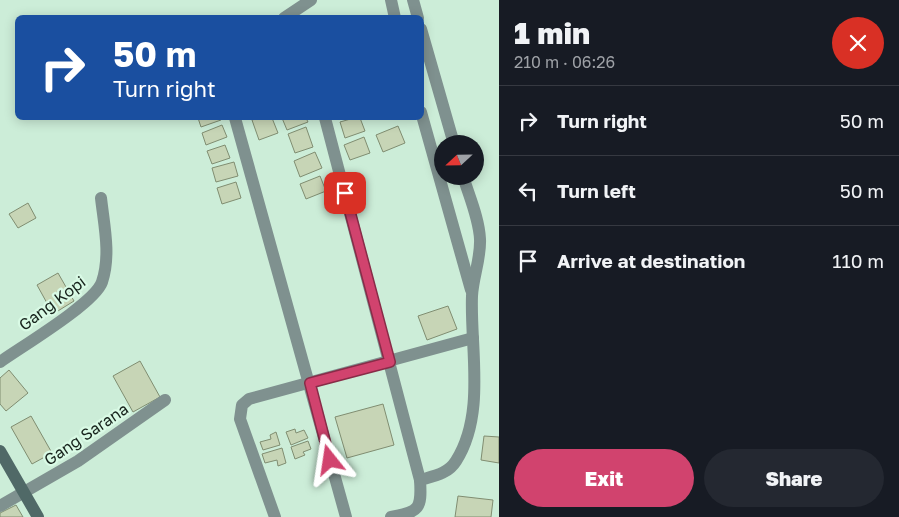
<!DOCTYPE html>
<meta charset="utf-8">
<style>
body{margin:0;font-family:"Golos Text",sans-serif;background:#242831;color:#f1f3f6;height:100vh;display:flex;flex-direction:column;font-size:19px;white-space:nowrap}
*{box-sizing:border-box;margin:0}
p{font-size:16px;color:#9ea1a6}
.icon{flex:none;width:28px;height:28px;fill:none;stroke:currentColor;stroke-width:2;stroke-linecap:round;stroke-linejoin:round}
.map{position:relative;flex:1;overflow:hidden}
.drawer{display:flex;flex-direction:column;background:#171b24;width:400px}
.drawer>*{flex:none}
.banner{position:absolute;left:15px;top:15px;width:409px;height:105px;border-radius:8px;box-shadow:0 2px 12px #0003;background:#1a4fa0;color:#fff;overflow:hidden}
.needle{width:32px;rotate:248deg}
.tools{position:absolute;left:434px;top:135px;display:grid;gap:10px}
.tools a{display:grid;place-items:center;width:50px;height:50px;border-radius:50%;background:#171b24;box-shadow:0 2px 12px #0003;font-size:25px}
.pin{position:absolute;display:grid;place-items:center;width:42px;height:42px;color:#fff;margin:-21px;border-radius:10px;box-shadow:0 2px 8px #0006}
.me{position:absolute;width:55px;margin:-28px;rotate:345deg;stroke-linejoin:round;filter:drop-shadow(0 0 4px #0008)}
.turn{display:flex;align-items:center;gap:18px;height:105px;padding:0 15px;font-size:22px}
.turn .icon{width:65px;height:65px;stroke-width:2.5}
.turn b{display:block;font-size:35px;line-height:42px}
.round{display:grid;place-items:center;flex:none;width:52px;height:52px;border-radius:26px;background:#242831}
.summary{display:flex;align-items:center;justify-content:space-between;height:85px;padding:0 15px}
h1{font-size:30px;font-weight:800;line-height:38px}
.primary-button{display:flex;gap:10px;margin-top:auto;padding:10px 15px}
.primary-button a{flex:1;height:58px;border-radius:30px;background:#d1436e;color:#fff;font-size:20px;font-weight:800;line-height:58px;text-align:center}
.primary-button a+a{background:#242831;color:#f1f3f6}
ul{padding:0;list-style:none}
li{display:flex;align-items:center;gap:15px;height:70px;padding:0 15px;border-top:1px solid #363941}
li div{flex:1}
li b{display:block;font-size:19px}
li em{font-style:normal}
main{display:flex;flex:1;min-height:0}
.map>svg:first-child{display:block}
.building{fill:#c7d5b6;stroke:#808d71}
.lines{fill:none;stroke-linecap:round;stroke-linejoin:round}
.street{stroke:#7f918f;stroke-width:12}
.secondary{stroke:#506967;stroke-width:12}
.route-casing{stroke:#882c48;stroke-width:12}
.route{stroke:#d1436e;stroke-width:9}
.labels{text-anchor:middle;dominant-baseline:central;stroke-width:4.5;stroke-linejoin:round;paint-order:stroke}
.street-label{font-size:16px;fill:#17231c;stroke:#d9fae5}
</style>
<main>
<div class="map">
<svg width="499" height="517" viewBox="0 0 499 517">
<rect width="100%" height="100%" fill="#ccedd8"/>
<g class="building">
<path d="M198,118H220L221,120L201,127Z"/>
<path d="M259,118H272L278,133L259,140L252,120Z"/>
<path d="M282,118H306L308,122L287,130Z"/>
<path d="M354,118H360L365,131L345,138L340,122Z"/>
<path d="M222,125L227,137L206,145L202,133Z"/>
<path d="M398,126L405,143L383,152L376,135Z"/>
<path d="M306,127L313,147L295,153L288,134Z"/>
<path d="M364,137L370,153L350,160L344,145Z"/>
<path d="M225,145L230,158L212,164L207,151Z"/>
<path d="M315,152L322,168L300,177L294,161Z"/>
<path d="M234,162L238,176L216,182L212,168Z"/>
<path d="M320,176L326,191L306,199L300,184Z"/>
<path d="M236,182L241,198L222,204L217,188Z"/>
<path d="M28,203L36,218L18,228L9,214Z"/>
<path d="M58,273L74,301L53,314L37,285Z"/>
<path d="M448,306L457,329L427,340L418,316Z"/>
<path d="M140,361L160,397L133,412L113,376Z"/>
<path d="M9,370L28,393L6,411L0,404V378Z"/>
<path d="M383,404L394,445L347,458L335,417Z"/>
<path d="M31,416L52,453L32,464L11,427Z"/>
<path d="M295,429L296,433L304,430L308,438L291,445L286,432Z"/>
<path d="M276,432L280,445L263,450L260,442L271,439L270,435Z"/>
<path d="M484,436L499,437V463L481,460Z"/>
<path d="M308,441L311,449L303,452L305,455L295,459L291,447Z"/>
<path d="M282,448L286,463L278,466L277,460L265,463L262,454Z"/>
<path d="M458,496L493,500L491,517H455Z"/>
<path d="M16,505L23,517H0V513Z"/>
</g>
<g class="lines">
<g class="street">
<path d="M391,0L395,18"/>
<path d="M413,0L418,18"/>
<path d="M284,18L311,0"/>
<path d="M421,29L454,144"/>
<path d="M421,112L471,290"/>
<path d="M235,118L346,517"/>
<path d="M325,118L420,480"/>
<path d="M0,362C21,347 95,303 102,282C111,255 104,225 101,198"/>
<path d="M0,506L78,461L165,400"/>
<path d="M275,517L240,419L242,405L249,399L473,338"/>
<path d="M391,517C419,512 422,509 420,480C434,476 448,474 456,461C486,414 470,348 472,296C473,277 481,258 480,239C479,218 469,196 463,176"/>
</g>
<path class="secondary" d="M0,451L38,517"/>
</g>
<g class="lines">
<defs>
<path id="route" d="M330,460L310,383L390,362L345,193"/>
</defs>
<use href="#route" class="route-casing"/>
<use href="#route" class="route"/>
</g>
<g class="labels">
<g class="street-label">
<text transform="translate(52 303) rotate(-37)">Gang Kopi</text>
<text transform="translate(86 434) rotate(-34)">Gang Sarana</text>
</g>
</g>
</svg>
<div class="tools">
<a><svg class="needle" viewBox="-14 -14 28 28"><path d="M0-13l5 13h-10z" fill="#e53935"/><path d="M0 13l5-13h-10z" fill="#9ea1a6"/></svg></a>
</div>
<div class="pin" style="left:345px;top:193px;background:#d93025"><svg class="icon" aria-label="arrive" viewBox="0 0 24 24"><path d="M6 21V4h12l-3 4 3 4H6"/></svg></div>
<svg class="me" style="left:330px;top:460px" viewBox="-20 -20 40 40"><path d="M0-17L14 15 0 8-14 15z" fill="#d1436e" stroke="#fff" stroke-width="4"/></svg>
<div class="banner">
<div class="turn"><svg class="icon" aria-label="right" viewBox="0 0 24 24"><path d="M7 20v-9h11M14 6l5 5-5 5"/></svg><div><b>50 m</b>Turn right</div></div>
</div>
</div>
<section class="drawer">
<div class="summary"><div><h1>1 min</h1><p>210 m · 06:26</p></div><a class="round" style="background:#d93025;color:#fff"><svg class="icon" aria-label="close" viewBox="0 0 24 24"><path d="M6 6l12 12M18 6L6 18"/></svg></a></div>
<ul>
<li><svg class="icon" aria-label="right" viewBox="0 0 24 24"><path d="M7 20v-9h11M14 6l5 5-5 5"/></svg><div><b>Turn right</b></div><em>50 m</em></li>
<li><svg class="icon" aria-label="left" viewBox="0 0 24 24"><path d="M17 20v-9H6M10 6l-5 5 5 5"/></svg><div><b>Turn left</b></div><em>50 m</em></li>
<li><svg class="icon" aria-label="arrive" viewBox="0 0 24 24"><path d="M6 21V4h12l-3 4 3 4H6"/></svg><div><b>Arrive at destination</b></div><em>110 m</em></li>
</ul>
<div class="primary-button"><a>Exit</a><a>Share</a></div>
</section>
</main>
